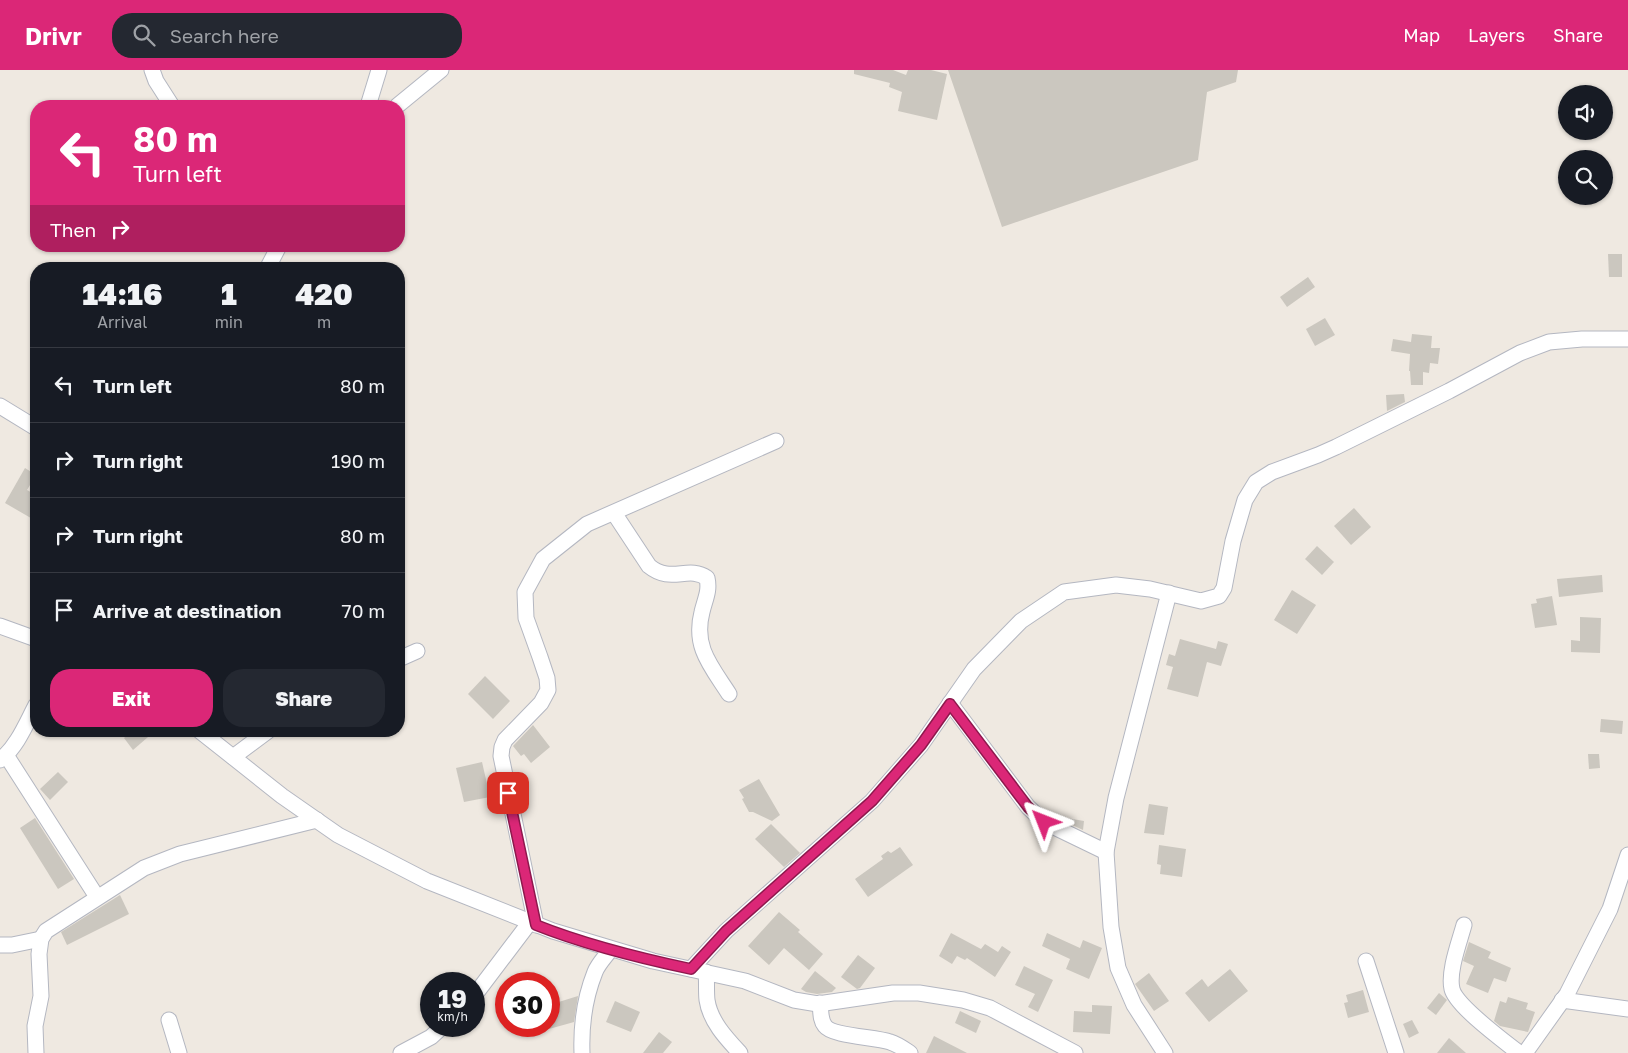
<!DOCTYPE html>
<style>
body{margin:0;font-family:"Golos Text",sans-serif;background:#242831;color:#f1f3f6;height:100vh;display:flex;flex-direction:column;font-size:19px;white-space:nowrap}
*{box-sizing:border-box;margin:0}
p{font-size:16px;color:#9ea1a6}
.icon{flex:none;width:28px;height:28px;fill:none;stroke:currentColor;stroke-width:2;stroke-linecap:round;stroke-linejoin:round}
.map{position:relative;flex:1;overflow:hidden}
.drawer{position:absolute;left:30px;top:192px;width:375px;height:475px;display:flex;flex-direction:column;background:#171b24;border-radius:20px;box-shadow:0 1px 4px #0004}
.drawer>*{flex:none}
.banner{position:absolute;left:30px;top:30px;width:375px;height:152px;border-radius:20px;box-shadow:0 1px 4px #0004;background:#db2777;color:#fff;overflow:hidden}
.controls{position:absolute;left:1558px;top:15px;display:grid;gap:10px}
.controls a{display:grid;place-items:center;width:55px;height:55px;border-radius:50%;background:#171b24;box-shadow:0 1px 4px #0004;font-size:25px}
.speed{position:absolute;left:420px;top:902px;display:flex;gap:10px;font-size:25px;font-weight:700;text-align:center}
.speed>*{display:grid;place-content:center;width:65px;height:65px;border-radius:50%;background:#171b24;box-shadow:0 1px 4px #0004;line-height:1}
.speed small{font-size:12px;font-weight:400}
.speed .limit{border:8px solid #d22;background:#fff;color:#111}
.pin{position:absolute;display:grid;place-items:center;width:42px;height:42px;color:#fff;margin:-21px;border-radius:10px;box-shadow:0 2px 8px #0006}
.me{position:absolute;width:55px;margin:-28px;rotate:315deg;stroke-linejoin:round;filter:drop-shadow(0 0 4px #0008)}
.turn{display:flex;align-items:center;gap:18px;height:105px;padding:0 20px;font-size:22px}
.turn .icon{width:65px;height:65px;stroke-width:2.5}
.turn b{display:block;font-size:35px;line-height:42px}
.then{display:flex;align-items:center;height:48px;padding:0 20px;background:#0003;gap:10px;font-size:19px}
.eta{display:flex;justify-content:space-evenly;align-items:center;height:85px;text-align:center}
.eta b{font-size:30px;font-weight:800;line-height:35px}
.action{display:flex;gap:10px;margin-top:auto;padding:10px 20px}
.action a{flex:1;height:58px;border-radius:20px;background:#db2777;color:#fff;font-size:20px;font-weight:800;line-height:58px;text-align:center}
.action a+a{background:#242831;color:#f1f3f6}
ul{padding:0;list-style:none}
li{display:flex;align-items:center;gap:15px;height:75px;padding:0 20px;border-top:1px solid #363941}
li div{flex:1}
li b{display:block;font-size:19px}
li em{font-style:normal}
header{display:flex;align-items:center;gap:30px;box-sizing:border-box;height:70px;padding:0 25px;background:#db2777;color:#fff}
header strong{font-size:24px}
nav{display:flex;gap:28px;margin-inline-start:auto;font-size:18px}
.search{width:350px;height:45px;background:#242831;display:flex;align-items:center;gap:12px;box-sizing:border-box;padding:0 18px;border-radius:20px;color:#9ea1a6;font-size:19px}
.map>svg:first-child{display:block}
.building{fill:#cbc7bf}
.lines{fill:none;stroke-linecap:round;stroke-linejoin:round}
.minor-casing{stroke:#b4b7c1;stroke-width:17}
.minor{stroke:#fff;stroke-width:15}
.route-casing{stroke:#8e194d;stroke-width:12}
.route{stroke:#db2777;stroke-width:9}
</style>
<header>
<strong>Drivr</strong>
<div class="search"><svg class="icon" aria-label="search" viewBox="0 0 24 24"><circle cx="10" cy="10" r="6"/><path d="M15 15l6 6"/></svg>Search here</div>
<nav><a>Map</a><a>Layers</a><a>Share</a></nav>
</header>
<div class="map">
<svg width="1628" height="983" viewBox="0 0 1628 983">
<rect width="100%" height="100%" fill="#efe9e1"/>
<g class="building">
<path d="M854,0H893L906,5L908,0H931L947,4L937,50L898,41L902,22L889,17L890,13L854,4Z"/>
<path d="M948,0H1238L1236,12L1207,22L1198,90L1002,157Z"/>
<path d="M1608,184H1622V207H1609Z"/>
<path d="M1308,207L1315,217L1287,237L1280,227Z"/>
<path d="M1325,248L1335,265L1315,276L1306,259Z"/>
<path d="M1412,264L1432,266L1431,278H1440L1438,294L1430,293L1429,303L1423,302V315H1411L1410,301H1409L1410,284L1391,281L1393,269L1411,272Z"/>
<path d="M1404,324L1405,332L1387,341L1386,325Z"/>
<path d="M25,398L36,405L27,420L36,425V451L5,433Z"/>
<path d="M1354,438L1371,457L1351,475L1334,456Z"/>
<path d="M1317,476L1334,492L1322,505L1305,489Z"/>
<path d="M1602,505L1603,522L1559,527L1557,509Z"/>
<path d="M1292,520L1316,535L1297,564L1274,550Z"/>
<path d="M1552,526L1557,555L1535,558L1531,534L1537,533L1536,529Z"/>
<path d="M1580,547L1601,548L1600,583L1571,582V570L1580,571Z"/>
<path d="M1180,569L1216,579L1218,571L1228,574L1221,596L1207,592L1198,627L1167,619L1173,597L1166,595L1169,584L1175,586Z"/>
<path d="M485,606L510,631L493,649L468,624Z"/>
<path d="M1601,649L1623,651L1622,664L1600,662Z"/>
<path d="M533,655L550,677L531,693L524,684L521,686L513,676Z"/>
<path d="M132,661H155L133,680L124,668Z"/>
<path d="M1588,684H1599L1600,698L1589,699Z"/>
<path d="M482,692L490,727L464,732L456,698Z"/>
<path d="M58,702L68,712L50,730L40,719Z"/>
<path d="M759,709L780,745L772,751L753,742H749L742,729L744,728L739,720Z"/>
<path d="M1149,734L1168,737L1164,765L1144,763Z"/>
<path d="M1055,746L1084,751L1083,760L1055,747Z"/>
<path d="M35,748L74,809L58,819L20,758Z"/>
<path d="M771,754L800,783L784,797L755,769Z"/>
<path d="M1159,775L1186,779L1182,807L1160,804L1161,795L1157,794Z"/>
<path d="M900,777L913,795L868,827L855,809L883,789L881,786L888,781L891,783Z"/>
<path d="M120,825L129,844L67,875L61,862Z"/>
<path d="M779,842L800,860L798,862L823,884L809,900L784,878L769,895L748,876Z"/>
<path d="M951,863L981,879L985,874L998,882L1002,876L1011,882L995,907L967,888L965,890L957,886L952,894L939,886Z"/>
<path d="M1047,863L1080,878L1083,870L1102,878L1089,909L1066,899L1070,889L1042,876Z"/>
<path d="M1469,872L1491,882L1488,888L1511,898L1506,912L1494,908L1488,923L1466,914L1474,896L1463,891Z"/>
<path d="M858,885L875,898L860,918L857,919L841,907Z"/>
<path d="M1024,896L1053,910L1038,942L1028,937L1035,924L1015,915Z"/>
<path d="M1230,899L1248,921L1209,952L1185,923L1202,909L1208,917Z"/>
<path d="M815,901L836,918L832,922L817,924L806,922L801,919Z"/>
<path d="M1149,903L1169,931L1154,941L1135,914Z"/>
<path d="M1363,920L1369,942L1348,948L1344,933L1348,932L1346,925Z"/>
<path d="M1439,923L1447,930L1436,945L1427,938Z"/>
<path d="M578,926L574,952L549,959V935Z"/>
<path d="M1508,927L1528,933L1526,939L1535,942L1528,962L1500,956L1494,951L1500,931L1506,933Z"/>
<path d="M615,931L640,942L631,962L606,952Z"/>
<path d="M1092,935L1112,936L1110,964L1073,962L1074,941L1092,942Z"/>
<path d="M960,941L981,951L976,963L955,953Z"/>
<path d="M1412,950L1419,963L1409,968L1403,954Z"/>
<path d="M659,962L672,972L663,983H643Z"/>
<path d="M934,966L967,983H926Z"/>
<path d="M1449,968L1466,983H1437Z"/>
</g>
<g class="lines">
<defs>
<g id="minor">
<path d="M152,0L156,11L172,36"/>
<path d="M368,36L379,0"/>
<path d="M397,36L441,0"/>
<path d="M267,199L279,176"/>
<path d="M0,336L36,358"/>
<path d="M614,443L649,496C671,514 688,495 707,508C710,521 705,529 702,542C693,577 711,596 729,624"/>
<path d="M0,556L36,569"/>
<path d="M399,589L417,581"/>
<path d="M950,633L1028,737L1044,752L1106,782"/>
<path d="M200,661L282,726L338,765L427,811L553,861L653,891L745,911L794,930L818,934L893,923H919L963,930L990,938L1075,983"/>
<path d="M6,685L97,827"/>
<path d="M233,687L268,661"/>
<path d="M0,690C17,677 26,654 36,635"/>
<path d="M536,855L501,686L502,677L505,670L541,633L548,620L547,608L540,587L526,548L525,522L543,489L587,454L776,371"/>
<path d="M1464,855C1459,873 1448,902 1452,919C1456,936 1504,971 1519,983"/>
<path d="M0,875H12L41,869"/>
<path d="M1366,891L1396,983"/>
<path d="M691,899L726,861L872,731L921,675L974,599L1021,551L1064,522L1116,515L1150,519L1201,531L1219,526L1224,518L1233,471L1245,430L1256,412L1272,402L1318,385L1336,377L1449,321L1520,283L1549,272L1582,269H1628"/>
<path d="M706,902C707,911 706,921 707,930C710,951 726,968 740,983"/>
<path d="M474,926L530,852"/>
<path d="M1562,930L1628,939"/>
<path d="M820,933C821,941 820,950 825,956C832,966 876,967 890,972C897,974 904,979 910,983"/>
<path d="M169,950L179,983"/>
<path d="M36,983L35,956L41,926L39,884L41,869L46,861L144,798L180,784L317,750"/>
<path d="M401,983L431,967L443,956"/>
<path d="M582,983C581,956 585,927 595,902C598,894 606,886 611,879"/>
<path d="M1165,983L1134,935L1118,898L1111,857L1106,782L1116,728L1169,523"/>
<path d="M1525,983L1567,924L1610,839L1628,785"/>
</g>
</defs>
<use href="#minor" class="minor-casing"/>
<use href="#minor" class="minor"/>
</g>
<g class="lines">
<defs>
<path id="route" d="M508,723L536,855C586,875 639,888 691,899L726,861L872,731L921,675L950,634L1028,737L1044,752"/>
</defs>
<use href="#route" class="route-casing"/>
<use href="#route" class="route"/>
</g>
</svg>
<div class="controls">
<a><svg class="icon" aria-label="sound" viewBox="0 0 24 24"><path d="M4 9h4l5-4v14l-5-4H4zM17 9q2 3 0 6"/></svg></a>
<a><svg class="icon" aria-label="search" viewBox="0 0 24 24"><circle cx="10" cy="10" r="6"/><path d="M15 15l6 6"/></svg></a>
</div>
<div class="speed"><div>19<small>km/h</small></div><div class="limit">30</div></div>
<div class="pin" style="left:508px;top:723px;background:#d93025"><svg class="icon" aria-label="arrive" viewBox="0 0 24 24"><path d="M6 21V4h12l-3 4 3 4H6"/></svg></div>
<svg class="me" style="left:1044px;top:752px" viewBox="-20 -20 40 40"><path d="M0-17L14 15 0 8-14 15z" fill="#db2777" stroke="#fff" stroke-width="4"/></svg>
<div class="banner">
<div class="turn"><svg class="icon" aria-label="left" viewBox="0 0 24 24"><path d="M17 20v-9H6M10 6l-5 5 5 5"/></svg><div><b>80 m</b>Turn left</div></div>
<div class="then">Then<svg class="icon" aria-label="right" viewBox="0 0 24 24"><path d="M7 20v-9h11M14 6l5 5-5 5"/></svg></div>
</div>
<section class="drawer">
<div class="eta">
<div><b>14:16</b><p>Arrival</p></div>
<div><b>1</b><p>min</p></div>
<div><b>420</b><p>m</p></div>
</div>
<ul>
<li><svg class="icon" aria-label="left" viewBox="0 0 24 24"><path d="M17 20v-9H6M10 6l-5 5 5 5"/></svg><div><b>Turn left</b></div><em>80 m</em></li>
<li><svg class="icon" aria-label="right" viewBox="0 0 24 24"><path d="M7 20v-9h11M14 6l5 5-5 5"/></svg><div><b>Turn right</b></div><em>190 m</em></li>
<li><svg class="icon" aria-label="right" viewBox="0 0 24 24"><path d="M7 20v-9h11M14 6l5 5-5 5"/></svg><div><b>Turn right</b></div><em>80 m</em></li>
<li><svg class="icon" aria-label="arrive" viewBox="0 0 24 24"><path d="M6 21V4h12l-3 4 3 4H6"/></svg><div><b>Arrive at destination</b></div><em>70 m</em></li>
</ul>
<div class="action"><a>Exit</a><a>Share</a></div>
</section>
</div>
